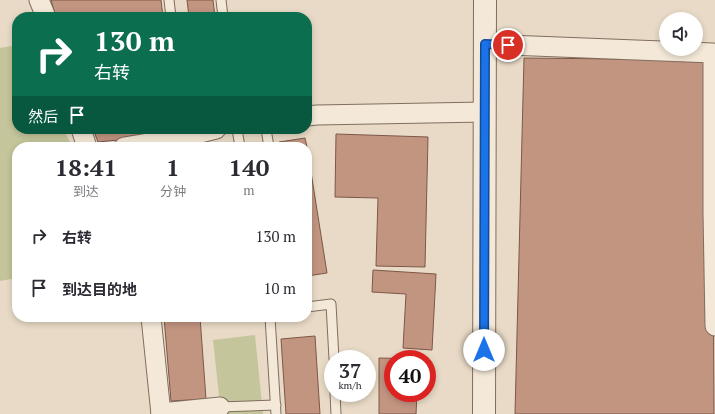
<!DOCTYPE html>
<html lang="zh">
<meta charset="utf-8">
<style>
body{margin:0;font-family:"PT Serif","Noto Sans SC",serif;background:#f7f7f7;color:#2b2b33;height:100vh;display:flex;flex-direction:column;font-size:15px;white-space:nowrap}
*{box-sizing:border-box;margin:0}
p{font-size:13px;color:#7c7c81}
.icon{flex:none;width:22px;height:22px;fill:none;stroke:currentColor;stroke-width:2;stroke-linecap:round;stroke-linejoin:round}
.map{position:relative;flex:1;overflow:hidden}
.panel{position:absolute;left:12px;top:142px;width:300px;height:180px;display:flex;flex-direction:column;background:#fff;border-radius:16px;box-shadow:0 2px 6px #0003}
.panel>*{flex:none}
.guide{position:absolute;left:12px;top:12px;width:300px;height:122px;border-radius:16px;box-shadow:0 2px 6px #0003;background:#0b6e4f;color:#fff;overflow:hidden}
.controls{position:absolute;left:659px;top:12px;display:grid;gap:8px}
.controls a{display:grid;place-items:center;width:44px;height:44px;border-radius:50%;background:#fff;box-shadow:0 2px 6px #0003;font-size:20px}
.speed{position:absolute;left:324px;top:350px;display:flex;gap:8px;font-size:20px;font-weight:700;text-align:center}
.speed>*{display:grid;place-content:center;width:52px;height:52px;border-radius:50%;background:#fff;box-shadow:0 2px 6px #0003;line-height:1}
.speed small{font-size:10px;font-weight:400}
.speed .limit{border:6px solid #d22;background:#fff;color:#111}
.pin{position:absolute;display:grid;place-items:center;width:34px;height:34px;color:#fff;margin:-17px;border:2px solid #fff;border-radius:50%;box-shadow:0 1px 4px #0007}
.me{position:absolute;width:44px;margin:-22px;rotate:0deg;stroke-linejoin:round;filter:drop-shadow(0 0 3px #0008)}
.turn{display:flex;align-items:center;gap:14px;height:84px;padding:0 16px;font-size:18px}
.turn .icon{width:52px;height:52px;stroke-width:2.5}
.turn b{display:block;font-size:28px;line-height:34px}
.then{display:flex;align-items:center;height:38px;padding:0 16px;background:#0003;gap:8px;font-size:15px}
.eta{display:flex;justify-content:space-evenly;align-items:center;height:68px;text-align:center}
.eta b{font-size:24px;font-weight:700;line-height:28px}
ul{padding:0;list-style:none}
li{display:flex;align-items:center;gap:12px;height:52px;padding:0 16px}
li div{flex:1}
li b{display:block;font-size:15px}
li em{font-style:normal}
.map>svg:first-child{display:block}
.green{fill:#c5c59b}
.building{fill:#c29581;stroke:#7d5747}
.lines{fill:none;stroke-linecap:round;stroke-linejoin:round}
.service-casing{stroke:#816d5e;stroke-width:11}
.minor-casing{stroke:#816d5e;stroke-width:21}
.tertiary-casing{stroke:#816d5e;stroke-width:24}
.service{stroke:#f4e9d8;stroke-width:9}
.minor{stroke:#f4e9d8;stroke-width:19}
.tertiary{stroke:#f4e9d8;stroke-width:22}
.route-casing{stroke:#114b97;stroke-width:10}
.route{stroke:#1a73e8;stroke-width:7}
</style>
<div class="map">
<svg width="715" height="414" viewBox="0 0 715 414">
<rect width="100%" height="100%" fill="#e8dac6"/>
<g class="green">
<path d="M17,45V129H63L70,142V147H17V278L0,281V48Z"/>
<path d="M255,335L263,414H221L213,340Z"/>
</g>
<g class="building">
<path d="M51,0H161L163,17H56Z"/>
<path d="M187,0H213L215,17H189Z"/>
<path d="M524,58L712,60L714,414H515Z"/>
<path d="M93,129H177V134L98,142Z"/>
<path d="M336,134L428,137L425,267L376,266L378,198L335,197Z"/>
<path d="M305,138L307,147H280L279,142Z"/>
<path d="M307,147L327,273L307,276Z"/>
<path d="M373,270L436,274L432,350L403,348L406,294L372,292Z"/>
<path d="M164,317H200L206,399L171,401Z"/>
<path d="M315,336L320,414H286L281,339Z"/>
<path d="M379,358L417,359H393V393H417L416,414H379Z"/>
</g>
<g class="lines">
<defs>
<g id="service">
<path d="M169,0L171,17"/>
<path d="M221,0L223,17"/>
<path d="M237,129L240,147"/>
<path d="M266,129L269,147"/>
<path d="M307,307L331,304L334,359"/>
<path d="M270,317L276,414"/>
<path d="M335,393L336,414"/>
<path d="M220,407L276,405"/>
</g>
<g id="minor">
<path d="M39,0L46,17"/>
<path d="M485,44L713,53V212L715,326"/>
<path d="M307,116L317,115L485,112"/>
<path d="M81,129L87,147"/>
<path d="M124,147L184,137L216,129"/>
<path d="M151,317L161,414"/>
<path d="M161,413L220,407"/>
</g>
<path id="tertiary" d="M484,414L485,0"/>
</defs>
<use href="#service" class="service-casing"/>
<use href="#minor" class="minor-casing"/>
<use href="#tertiary" class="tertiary-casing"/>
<use href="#service" class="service"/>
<use href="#minor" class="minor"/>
<use href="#tertiary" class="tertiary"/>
</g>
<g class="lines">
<defs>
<path id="route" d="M484,350L485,44L508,45"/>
</defs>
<use href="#route" class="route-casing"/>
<use href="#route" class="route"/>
</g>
</svg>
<div class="controls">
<a><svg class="icon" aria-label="sound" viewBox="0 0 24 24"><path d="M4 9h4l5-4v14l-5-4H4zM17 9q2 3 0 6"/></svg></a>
</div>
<div class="speed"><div>37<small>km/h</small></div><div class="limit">40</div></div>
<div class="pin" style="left:508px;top:45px;background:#d93025"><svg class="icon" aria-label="arrive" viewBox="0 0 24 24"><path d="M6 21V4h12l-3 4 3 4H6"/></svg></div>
<svg class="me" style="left:484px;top:350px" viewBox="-20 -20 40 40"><circle r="19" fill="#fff"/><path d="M0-13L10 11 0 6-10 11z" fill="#1a73e8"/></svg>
<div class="guide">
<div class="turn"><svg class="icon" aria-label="right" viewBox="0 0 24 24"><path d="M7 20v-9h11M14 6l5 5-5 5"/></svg><div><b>130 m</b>右转</div></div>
<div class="then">然后<svg class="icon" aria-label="arrive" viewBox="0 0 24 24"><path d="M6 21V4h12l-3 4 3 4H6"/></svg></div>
</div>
<section class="panel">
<div class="eta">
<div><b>18:41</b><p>到达</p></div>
<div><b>1</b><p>分钟</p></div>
<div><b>140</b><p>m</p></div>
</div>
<ul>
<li><svg class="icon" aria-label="right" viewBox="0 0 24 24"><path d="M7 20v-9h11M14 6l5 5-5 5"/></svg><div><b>右转</b></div><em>130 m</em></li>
<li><svg class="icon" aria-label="arrive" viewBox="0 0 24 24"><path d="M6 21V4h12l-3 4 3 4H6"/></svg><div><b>到达目的地</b></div><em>10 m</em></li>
</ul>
</section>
</div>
